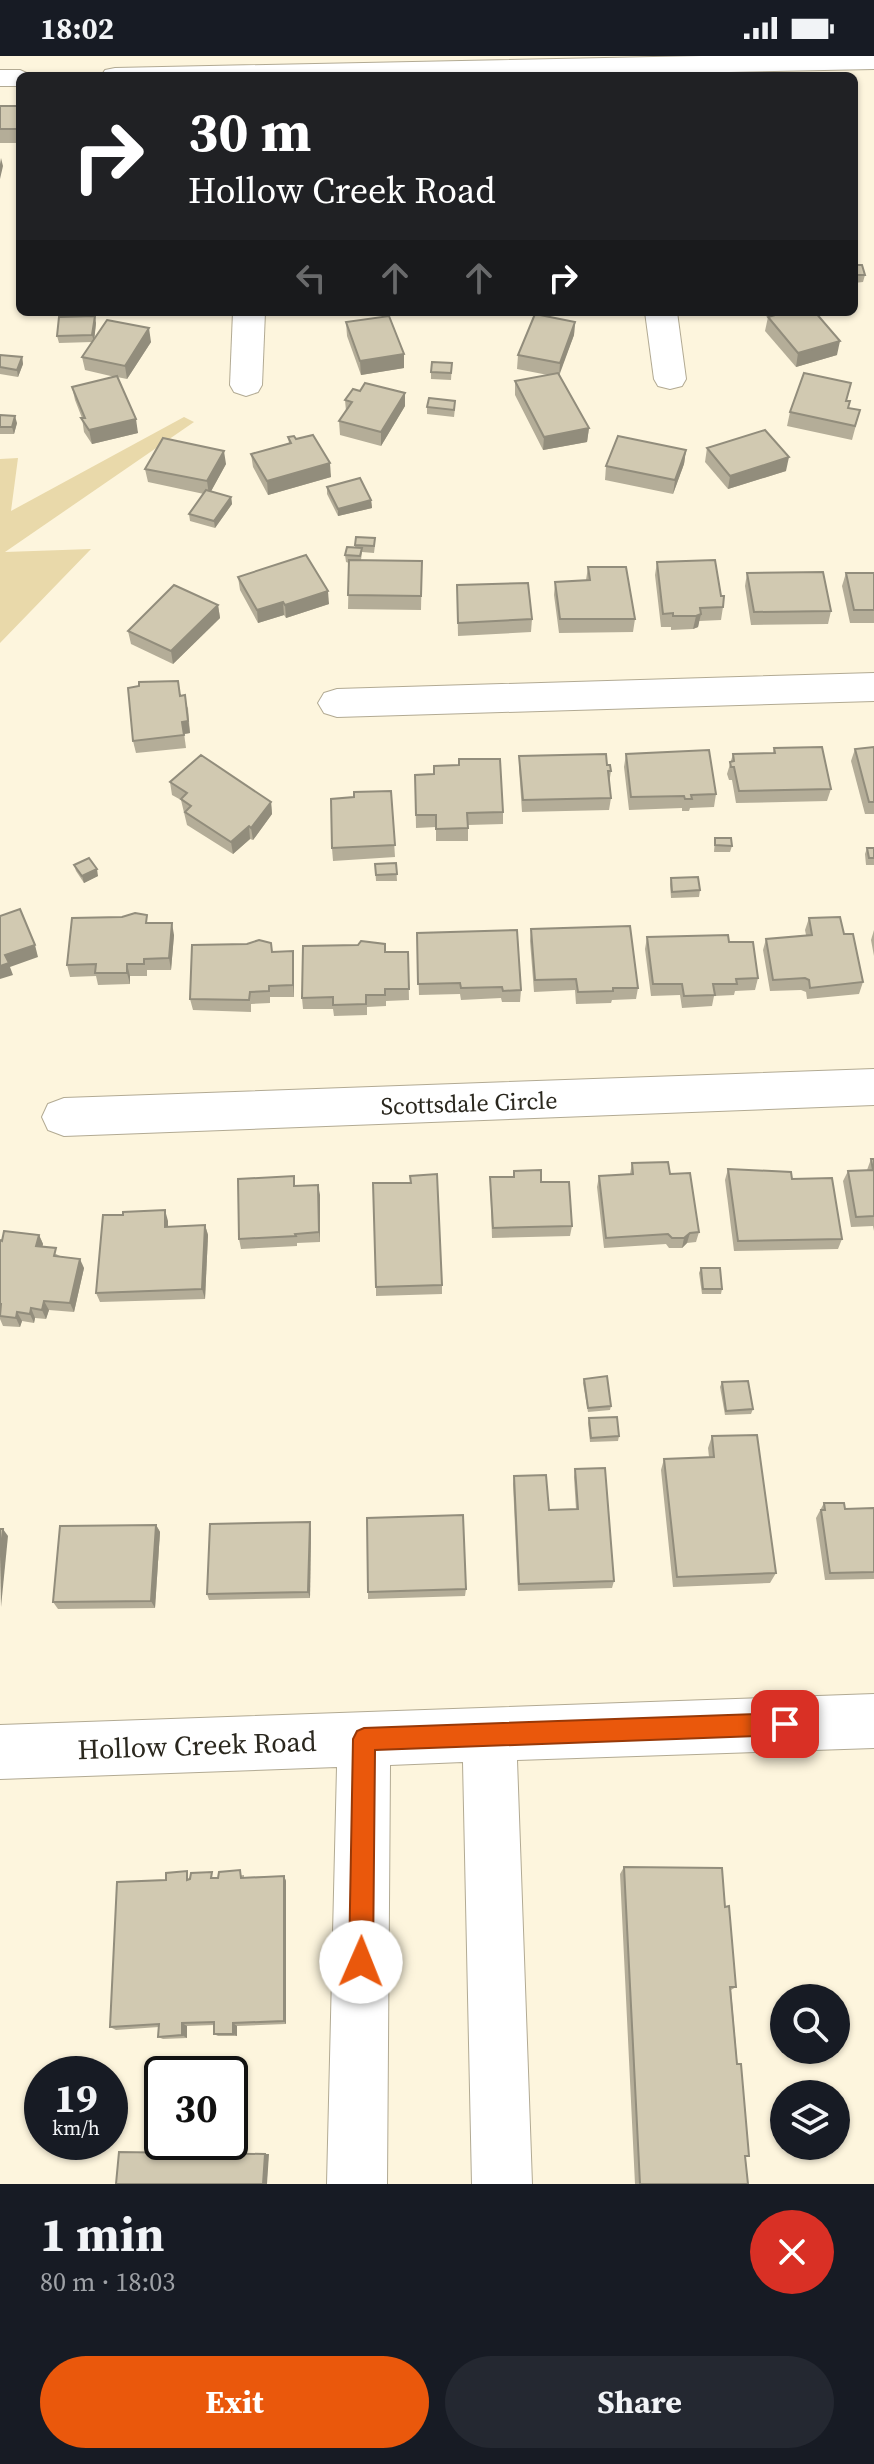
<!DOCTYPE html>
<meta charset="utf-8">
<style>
body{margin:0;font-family:"Source Serif 4",serif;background:#242831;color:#f1f3f6;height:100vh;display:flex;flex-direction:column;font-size:30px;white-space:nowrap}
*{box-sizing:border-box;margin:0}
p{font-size:26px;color:#9ea1a6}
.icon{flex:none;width:44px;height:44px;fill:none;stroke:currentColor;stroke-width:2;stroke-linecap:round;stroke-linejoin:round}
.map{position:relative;height:2128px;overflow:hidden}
.side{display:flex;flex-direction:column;background:#171b24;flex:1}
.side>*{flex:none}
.hud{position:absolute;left:16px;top:16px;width:842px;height:244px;border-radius:12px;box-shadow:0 2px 6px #0004;background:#202124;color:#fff;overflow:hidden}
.controls{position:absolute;left:770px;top:1928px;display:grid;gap:16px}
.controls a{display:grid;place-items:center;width:80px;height:80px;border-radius:50%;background:#171b24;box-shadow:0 2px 6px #0004;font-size:40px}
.speed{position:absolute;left:24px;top:2000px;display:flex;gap:16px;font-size:40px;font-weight:700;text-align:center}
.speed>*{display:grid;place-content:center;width:104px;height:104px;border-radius:50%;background:#171b24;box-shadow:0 2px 6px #0004;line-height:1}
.speed small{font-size:20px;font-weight:400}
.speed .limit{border:4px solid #111;border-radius:12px;background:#fff;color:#111}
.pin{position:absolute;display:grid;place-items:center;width:68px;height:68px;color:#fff;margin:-34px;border-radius:16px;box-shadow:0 4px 12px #0006}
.me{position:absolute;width:88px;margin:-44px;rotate:1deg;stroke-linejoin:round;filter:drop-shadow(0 0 6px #0008)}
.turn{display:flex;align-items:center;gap:28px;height:168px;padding:0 40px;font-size:36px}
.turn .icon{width:104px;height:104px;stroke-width:2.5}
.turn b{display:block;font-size:56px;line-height:68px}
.lanes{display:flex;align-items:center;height:76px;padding:0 40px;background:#0003;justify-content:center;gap:40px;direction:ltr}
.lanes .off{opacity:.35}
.round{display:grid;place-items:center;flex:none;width:84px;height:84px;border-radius:42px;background:#242831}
.headline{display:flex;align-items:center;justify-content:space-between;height:136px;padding:0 40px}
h1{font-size:48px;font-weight:700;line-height:60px}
.primary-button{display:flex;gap:16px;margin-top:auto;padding:16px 40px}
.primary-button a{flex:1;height:92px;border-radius:48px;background:#ea580c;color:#fff;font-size:32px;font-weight:700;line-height:92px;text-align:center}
.primary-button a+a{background:#242831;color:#f1f3f6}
.status{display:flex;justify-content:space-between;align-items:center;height:56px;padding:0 40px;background:#171b24;direction:ltr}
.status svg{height:22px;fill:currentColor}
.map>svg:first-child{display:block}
.green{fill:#e9d9aa}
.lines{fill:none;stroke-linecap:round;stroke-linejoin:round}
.minor-casing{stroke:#b2aa93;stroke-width:2}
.minor{fill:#fff;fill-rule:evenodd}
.wall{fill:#b4ad98}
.shaded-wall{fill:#928d7c}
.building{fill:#d1c9b1;stroke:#928d7c;stroke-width:2}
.route{fill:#ea580c;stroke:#983908;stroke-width:2}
.labels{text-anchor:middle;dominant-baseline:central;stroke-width:8;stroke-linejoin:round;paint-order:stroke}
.street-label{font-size:24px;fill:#2a271e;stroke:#fff}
.near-street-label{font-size:28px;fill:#2a271e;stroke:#fff}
</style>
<div class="status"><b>18:02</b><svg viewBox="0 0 49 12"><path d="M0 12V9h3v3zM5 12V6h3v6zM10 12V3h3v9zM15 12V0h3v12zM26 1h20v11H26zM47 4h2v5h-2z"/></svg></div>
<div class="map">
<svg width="874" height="2128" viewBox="0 0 874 2128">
<rect width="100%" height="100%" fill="#fdf5dd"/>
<path class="green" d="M184,361L194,366L5,496L91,493L0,587V403L18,402L11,455Z"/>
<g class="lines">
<defs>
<g id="minor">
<path d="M702,0H874V13L540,20H101L105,14L115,12Z"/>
<path d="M0,14H20L33,20H20V30H0Z"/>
<path d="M233,256H265L262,329L258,336L246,340L234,336L230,329Z"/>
<path d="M645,256H677L686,323L682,330L670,333L658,330L654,323Z"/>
<path d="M874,617V645L337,661L324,657L318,647L324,637L337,633Z"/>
<path d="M874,1013V1049L64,1080L48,1074L42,1061L48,1048L64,1042Z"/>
<path d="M874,1638V1692L517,1704L532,2128H472L463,1706L390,1709L387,2128H327L337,1711L0,1723V1669Z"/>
</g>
</defs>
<use href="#minor" class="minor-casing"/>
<use href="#minor" class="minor"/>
</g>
<g class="wall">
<rect x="0" y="50" width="20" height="37"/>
<path d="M854,209L865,219L863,226L854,227Z"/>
<path d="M122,256H168V260H123Z"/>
<path d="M768,261L837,299L796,311L765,275Z"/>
<path d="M346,266L404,312L361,319L347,280Z"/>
<path d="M575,266L574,279L559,318L589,372L587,386L543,394L515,339V325L548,319L517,313L518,299Z"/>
<path d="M96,267L94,283L151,286L127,323L117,321L138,377L92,388L84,376L82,362L75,344L72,331L115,321L85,314L82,301L92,286L59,287L57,280Z"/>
<path d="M0,299L22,301L23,308L18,321L0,318Z"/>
<path d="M452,307L451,324L431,323V316Z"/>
<path d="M405,337V350L381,390L340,379L339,365L346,355L345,344Z"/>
<path d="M847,345H850L848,352L860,354L852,384L787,370L790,356Z"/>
<path d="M427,351L455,352L454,361L427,358Z"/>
<path d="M0,359L17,367L14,378H0Z"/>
<path d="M288,381L331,421L268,439L253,411L251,398L289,387Z"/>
<path d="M707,392L786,415L728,433L705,406Z"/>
<path d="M686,394L684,408L673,438L605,424L606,410Z"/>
<path d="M226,408L211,435L231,441L232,448L215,472L190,465L189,458L204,438L148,426L145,413Z"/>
<path d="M327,431L371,444L372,452L338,460L327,438Z"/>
<path d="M356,481L375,489L374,497L362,496L361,504L422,505L421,554L348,553L349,507L346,506L345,499L355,491Z"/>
<path d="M657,506L723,551L721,564L699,565L698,571L693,573L671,574V571H661L655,519Z"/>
<path d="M588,511L635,563L633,576L559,577L554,539L555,526L586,524Z"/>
<path d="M747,517L831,555L828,568L751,569L745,530Z"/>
<path d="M846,517H874V567H850L842,530Z"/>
<path d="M238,521L329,548L286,562L284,559L258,567L240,534Z"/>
<path d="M457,529L532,563L531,576L458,580Z"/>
<path d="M218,549L220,562L173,608L131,588L128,575Z"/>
<path d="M181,640L188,652L190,677L184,678L186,692L136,697L133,685Z"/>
<path d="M874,691V758H865L851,705L855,693Z"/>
<path d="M774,692L831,733L827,745L736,747L732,724H729L727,718L733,698L773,697Z"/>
<path d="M626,698L716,738L714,751L690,752L689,755H682V752L629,754L624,711Z"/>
<path d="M519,700L607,709L611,715L609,728L611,742L609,754L522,756L519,712Z"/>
<path d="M415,719L503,756V768L468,769V785H436V771L416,772Z"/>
<path d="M170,726L271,746L272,758L253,784L250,783L233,798L187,769L181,744L172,739Z"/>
<path d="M391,735L395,801L333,805L332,792L354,741Z"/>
<path d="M715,782L732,790L730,796H714Z"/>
<path d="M867,792H874V809H866L865,798Z"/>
<path d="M396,807L397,825H376L375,808Z"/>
<path d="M74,809L98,820L84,827L76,815Z"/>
<path d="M671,822L700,834L699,841L671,842L670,828Z"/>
<path d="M809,862L844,878L863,926L859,938L807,943L806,936L801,934L770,935L763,894L766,883L806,879L805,874Z"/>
<path d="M149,867L174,879L171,914H147V920H130V928L98,929L96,920L70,921L67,909Z"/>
<path d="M531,873L638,932L636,943L612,944L611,947L576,948L575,934L534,936L530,885Z"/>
<path d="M874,874V900L871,884Z"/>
<path d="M417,877L521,934L520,946H502L501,942L461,944L460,938L419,939Z"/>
<path d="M647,881L729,886L758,922L755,934L735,935L734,939L714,940L712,950L682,952L680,939L651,940L645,893Z"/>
<path d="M272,896L294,907V941H270V947L251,948V956L193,954L190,943Z"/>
<path d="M385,896H408L409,944L386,945V950L367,951V959L334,960L333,953H303L302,942Z"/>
<path d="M871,1103H874V1175L873,1170L851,1171L843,1125L848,1115L867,1114Z"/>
<path d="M632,1107L670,1118L699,1176L696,1186L687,1187L682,1192H669L666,1188L604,1192L597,1131L599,1120L630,1118Z"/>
<path d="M728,1113L792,1123L842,1183L838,1193L734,1195L725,1124Z"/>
<path d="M294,1120L295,1130L320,1139V1186L297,1187V1190L241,1193L239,1183Z"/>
<path d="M490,1121L572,1170L570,1180L492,1182Z"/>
<path d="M411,1127L442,1229V1238L376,1240V1231Z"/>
<path d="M168,1165V1171L205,1169L208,1179L205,1243L100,1246L96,1237Z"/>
<path d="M39,1179L43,1188L42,1191L84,1212L74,1256L49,1254L46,1263L35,1262L34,1267L22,1265L20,1271L3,1270L0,1263V1184Z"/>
<path d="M701,1212L722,1233L721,1238H702L699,1217Z"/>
<path d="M584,1323L611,1350L610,1354L588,1356L583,1327Z"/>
<path d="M722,1326L753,1353L751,1358L725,1359L720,1331Z"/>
<path d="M589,1362L619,1380L618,1385L590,1386L588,1367Z"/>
<path d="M712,1380L776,1517L770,1527L673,1531L661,1414L664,1403L709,1401L708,1392Z"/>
<path d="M575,1413L614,1525L612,1532L518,1535L513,1428L514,1420L549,1454L576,1453L574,1421Z"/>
<path d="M824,1447L845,1453L874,1452V1523L825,1524L816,1462Z"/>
<path d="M156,1469L160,1476L155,1552L58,1553L53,1546Z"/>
<path d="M311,1473L310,1542L209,1544L207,1538Z"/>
<path d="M466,1533L465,1540L368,1543V1536Z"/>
<path d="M624,1811L725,1851L736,1931L731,1934L748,2128H635L620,1818Z"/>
<path d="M244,1819V1821L284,1820L286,1825V1968L237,1970V1980H218L214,1978V1969L187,1970V1982L163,1983L158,1981L159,1971L116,1974L110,1971L190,1820L216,1822Z"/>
</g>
<g class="shaded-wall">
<path d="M1,102L3,110L0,123V108Z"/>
<path d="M95,260L96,267L94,286L92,279Z"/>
<path d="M575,266L574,279L559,320L560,307Z"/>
<path d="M149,272L151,286L127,323L125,310Z"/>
<path d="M840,285L837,299L796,311L798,297Z"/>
<path d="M404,298V312L361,319L360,305Z"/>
<path d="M22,301L23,308L18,321L17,314Z"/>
<path d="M405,337V350L381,390V376Z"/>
<path d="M15,360L17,367L14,378L12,371Z"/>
<path d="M136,363L138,377L92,388L89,374Z"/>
<path d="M589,372L587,386L543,394L544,381Z"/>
<path d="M686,394L684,408L673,438L675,424Z"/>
<path d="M224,395L226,408L209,439L207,425Z"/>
<path d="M789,401L786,415L728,433L730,420Z"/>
<path d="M330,407L331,421L268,439L267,425Z"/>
<path d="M231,441L232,448L215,472L214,465Z"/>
<path d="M371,444L372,452L338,460V453Z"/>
<path d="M328,535L329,548L286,562L285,549Z"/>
<path d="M283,546L284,559L258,567L257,554Z"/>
<path d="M218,549L220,562L173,608L171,595Z"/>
<path d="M701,558L698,571L693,573L696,560Z"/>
<path d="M185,639L190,677L184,678L186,692L182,666Z"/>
<path d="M271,746L272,758L253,784L251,772Z"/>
<path d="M249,770L250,783L233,798L231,786Z"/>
<path d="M97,813L98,820L84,827L82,820Z"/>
<path d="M172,867L174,879L171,914L169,902Z"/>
<path d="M35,889L38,901L10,911L13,919L0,923V910L5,899Z"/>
<path d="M293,895L294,907V941L293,929Z"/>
<path d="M127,908L130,920V928L127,917Z"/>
<path d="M318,1129L320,1139V1186L319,1176Z"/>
<path d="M165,1154L168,1165V1181L165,1171Z"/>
<path d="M205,1169L208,1179L205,1243L202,1233Z"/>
<path d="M690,1177L687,1187L682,1192L684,1182Z"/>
<path d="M39,1179L43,1188L40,1200L36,1190Z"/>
<path d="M80,1203L84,1212L74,1256L70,1247Z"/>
<path d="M44,1245L49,1254L46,1263L42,1254Z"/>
<path d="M31,1252L35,1262L34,1267L30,1258Z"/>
<path d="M17,1256L22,1265L20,1271L16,1262Z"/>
<path d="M310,1466L311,1473L310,1542L308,1536Z"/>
<path d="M156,1469L160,1476L155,1552L151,1545Z"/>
<path d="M3,1473L8,1480L1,1551L0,1500Z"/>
<path d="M284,1820L286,1825V1968L284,1965Z"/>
<path d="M182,1967L187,1970V1982L182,1979Z"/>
<path d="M233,1967L237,1970V1980L233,1978Z"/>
<path d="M265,2098H269L267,2128H263Z"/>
</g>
<g class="building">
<rect x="0" y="50" width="20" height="23"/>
<path d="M854,209H862L865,219H854Z"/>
<path d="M786,256H815L840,285L798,297L768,261Z"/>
<path d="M535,258L575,266L560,307L518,299Z"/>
<path d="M95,260L92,279L57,280L59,261Z"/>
<path d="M389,260L404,298L360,305L346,266Z"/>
<path d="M107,264L149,272L125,310L82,301Z"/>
<path d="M0,299L22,301L17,314L0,311Z"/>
<path d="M432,306L452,307L451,317L431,316Z"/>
<path d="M558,317L589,372L544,381L515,325Z"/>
<path d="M804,317L851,327L846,345H850L848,352L860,354L855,370L790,356Z"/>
<path d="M117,320L136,363L89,374L81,362H85L72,331Z"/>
<path d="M365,327L405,337L381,376L339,365L352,346L345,344L353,333L360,335Z"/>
<path d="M429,342L455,345L454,354L427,351Z"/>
<path d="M0,359L15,360L12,371H0Z"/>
<path d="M765,374L789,401L730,420L707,392Z"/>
<path d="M313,379L330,407L267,425L251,398L291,387L288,381L294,380L296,383Z"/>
<path d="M618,380L686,394L675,424L606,410Z"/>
<path d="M163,382L224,395L207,425L145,413Z"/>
<path d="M360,422L371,444L338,453L327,431Z"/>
<path d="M206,434L231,441L214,465L189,458Z"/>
<path d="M356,481L375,482L374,490L355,489Z"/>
<path d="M347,491L362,492L360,500L345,499Z"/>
<path d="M306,499L328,535L285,549L283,546L257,554L238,521Z"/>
<path d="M349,504L422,505L421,540L348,539Z"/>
<path d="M715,504L721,540H724L723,551L700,552L701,558L696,560H673V557L663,558L657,506Z"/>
<path d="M588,511H626L635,563H560L555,526L590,524Z"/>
<path d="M823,516L831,555L754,556L747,517Z"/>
<path d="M846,517H874V554H854Z"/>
<path d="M528,527L532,563L458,567L457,529Z"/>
<path d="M174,529L218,549L171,595L128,575Z"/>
<path d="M178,625L180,640L185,639L188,665L182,666L184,679L133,685L128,632L139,630V626Z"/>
<path d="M822,691L831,733L739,735L734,711H731L730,706L734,705L733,698L775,697L774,692Z"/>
<path d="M874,691V746H869L855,693Z"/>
<path d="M709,694L716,738L691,739L692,743H685L684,740L631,741L626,698Z"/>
<path d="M606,698L607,709H610L611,715H608L611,742L523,744L519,700Z"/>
<path d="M201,699L271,746L251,772L249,770L231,786L185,756L191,750L181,743L187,737L170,726Z"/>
<path d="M459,703H500L503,756L467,757L468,772L436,773V759H416L415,719L434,718V710L459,709Z"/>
<path d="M391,735L395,789L332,792L331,743L354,741V736Z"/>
<path d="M715,782H731L732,790L715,789Z"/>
<path d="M867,792H874V802H869Z"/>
<path d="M89,802L97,813L82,820L74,809Z"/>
<path d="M396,807L397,818L376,819L375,808Z"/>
<path d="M698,821L700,834L672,836L671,822Z"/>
<path d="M20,853L35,889L5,899L9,907L0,910V860Z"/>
<path d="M135,857L147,859L146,867H172L169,902L144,903V908H127V917H95L96,908L67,909L72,862L122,861Z"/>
<path d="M840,861L844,878H853L863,926L810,932L809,924L805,922L773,924L766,883L812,879L809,862Z"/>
<path d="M630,870L638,932H613V935L578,936L576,923L535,924L531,873Z"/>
<path d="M517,874L521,934L503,935L502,931L461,932L460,927L418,928L417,877Z"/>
<path d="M728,879L729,886H753L758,922L736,923L737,928H713L715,939L684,940L682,928H653L647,881Z"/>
<path d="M259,884L271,887L272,896L293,895V929L269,930V935L250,936L249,944L190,943L192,889L247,888Z"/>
<path d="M361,885L385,888V896H408L409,933H385V939H366V948L333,949V941L302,942L303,890L358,889Z"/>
<path d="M871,1103H874V1160L856,1161L848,1115L873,1114Z"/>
<path d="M668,1106L670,1118L690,1117L699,1176L690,1177L684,1182H672L668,1178L606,1182L599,1120L633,1118L632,1107Z"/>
<path d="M728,1113L791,1116L792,1123L832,1122L842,1183L738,1185Z"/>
<path d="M541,1114V1126H569L572,1170L493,1172L490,1121H514V1115Z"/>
<path d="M437,1118L442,1229L376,1231L373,1127H411L410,1120Z"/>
<path d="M294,1120V1130L318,1129L319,1176L295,1178L296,1180L239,1183L238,1123Z"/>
<path d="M165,1154V1171L205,1169L202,1233L96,1237L103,1159H123V1156Z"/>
<path d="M4,1175L39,1179L36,1190L56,1192L54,1200L80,1203L70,1247L44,1245L42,1254L31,1252L30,1258L17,1256L16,1262L0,1260L1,1248H0V1184L2,1185Z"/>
<path d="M701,1212H720L722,1233H703Z"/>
<path d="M607,1320L611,1350L588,1352L584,1323Z"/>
<path d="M748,1325L753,1353L726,1355L722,1326Z"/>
<path d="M617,1361L619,1380L591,1382L589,1362Z"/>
<path d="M757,1379L776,1517L677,1521L664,1403L714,1401L712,1380Z"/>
<path d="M605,1412L614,1525L519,1528L514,1420L546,1419L549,1454L578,1453L575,1413Z"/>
<path d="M824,1447H844L845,1453L874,1452V1516L830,1517L821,1454H825Z"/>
<path d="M463,1459L466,1533L368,1536L367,1462Z"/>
<path d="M310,1466L308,1536L207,1538L210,1468Z"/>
<path d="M156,1469L151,1545L53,1546L60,1470Z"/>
<path d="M0,1473H3L0,1500Z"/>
<path d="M624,1811L722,1812L725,1851L729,1850L736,1931H730L737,2008H741L749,2100H745L748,2128H640Z"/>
<path d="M240,1814L241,1822L284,1820V1965L233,1967V1978H214V1966L182,1967V1979L158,1981L159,1968L110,1971L117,1826L166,1824V1817L187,1815V1824L190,1823L191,1817L212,1816L211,1822H218L219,1816Z"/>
<path d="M119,2096L265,2098L263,2128H116Z"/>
</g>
<path class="route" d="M785,1657L793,1660L796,1668L793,1676L785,1679L375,1694L373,1906L369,1914L361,1917L352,1914L349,1906L353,1683L357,1675L364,1672Z"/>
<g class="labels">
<g class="street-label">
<text transform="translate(469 1047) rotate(-2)">Scottsdale Circle</text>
</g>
<g class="near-street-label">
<text transform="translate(197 1689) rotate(-2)">Hollow Creek Road</text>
</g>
</g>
</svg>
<div class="controls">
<a><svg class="icon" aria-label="search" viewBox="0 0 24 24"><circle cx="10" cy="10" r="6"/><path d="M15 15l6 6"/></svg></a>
<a><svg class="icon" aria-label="layers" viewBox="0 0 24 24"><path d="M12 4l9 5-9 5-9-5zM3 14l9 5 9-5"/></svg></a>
</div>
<div class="speed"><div>19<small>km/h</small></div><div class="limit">30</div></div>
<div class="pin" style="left:785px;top:1668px;background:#d93025"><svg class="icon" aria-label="arrive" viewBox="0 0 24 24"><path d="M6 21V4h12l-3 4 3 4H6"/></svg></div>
<svg class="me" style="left:361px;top:1906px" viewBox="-20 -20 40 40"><circle r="19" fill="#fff"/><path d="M0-13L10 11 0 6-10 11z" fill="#ea580c"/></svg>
<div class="hud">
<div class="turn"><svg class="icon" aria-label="right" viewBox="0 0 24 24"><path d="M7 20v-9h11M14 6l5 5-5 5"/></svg><div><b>30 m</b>Hollow Creek Road</div></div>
<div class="lanes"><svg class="icon off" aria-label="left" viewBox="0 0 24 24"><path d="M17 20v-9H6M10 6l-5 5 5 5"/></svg><svg class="icon off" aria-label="ahead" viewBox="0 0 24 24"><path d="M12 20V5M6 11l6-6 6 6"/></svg><svg class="icon off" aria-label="ahead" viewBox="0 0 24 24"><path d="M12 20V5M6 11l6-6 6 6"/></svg><svg class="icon" aria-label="right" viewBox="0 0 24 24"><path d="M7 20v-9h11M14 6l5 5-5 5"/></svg></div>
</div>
</div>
<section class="side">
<div class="headline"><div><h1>1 min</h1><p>80 m · 18:03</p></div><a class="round" style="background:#d93025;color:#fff"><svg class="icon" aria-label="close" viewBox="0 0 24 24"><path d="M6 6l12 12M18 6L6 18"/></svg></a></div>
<div class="primary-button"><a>Exit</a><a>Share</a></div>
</section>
